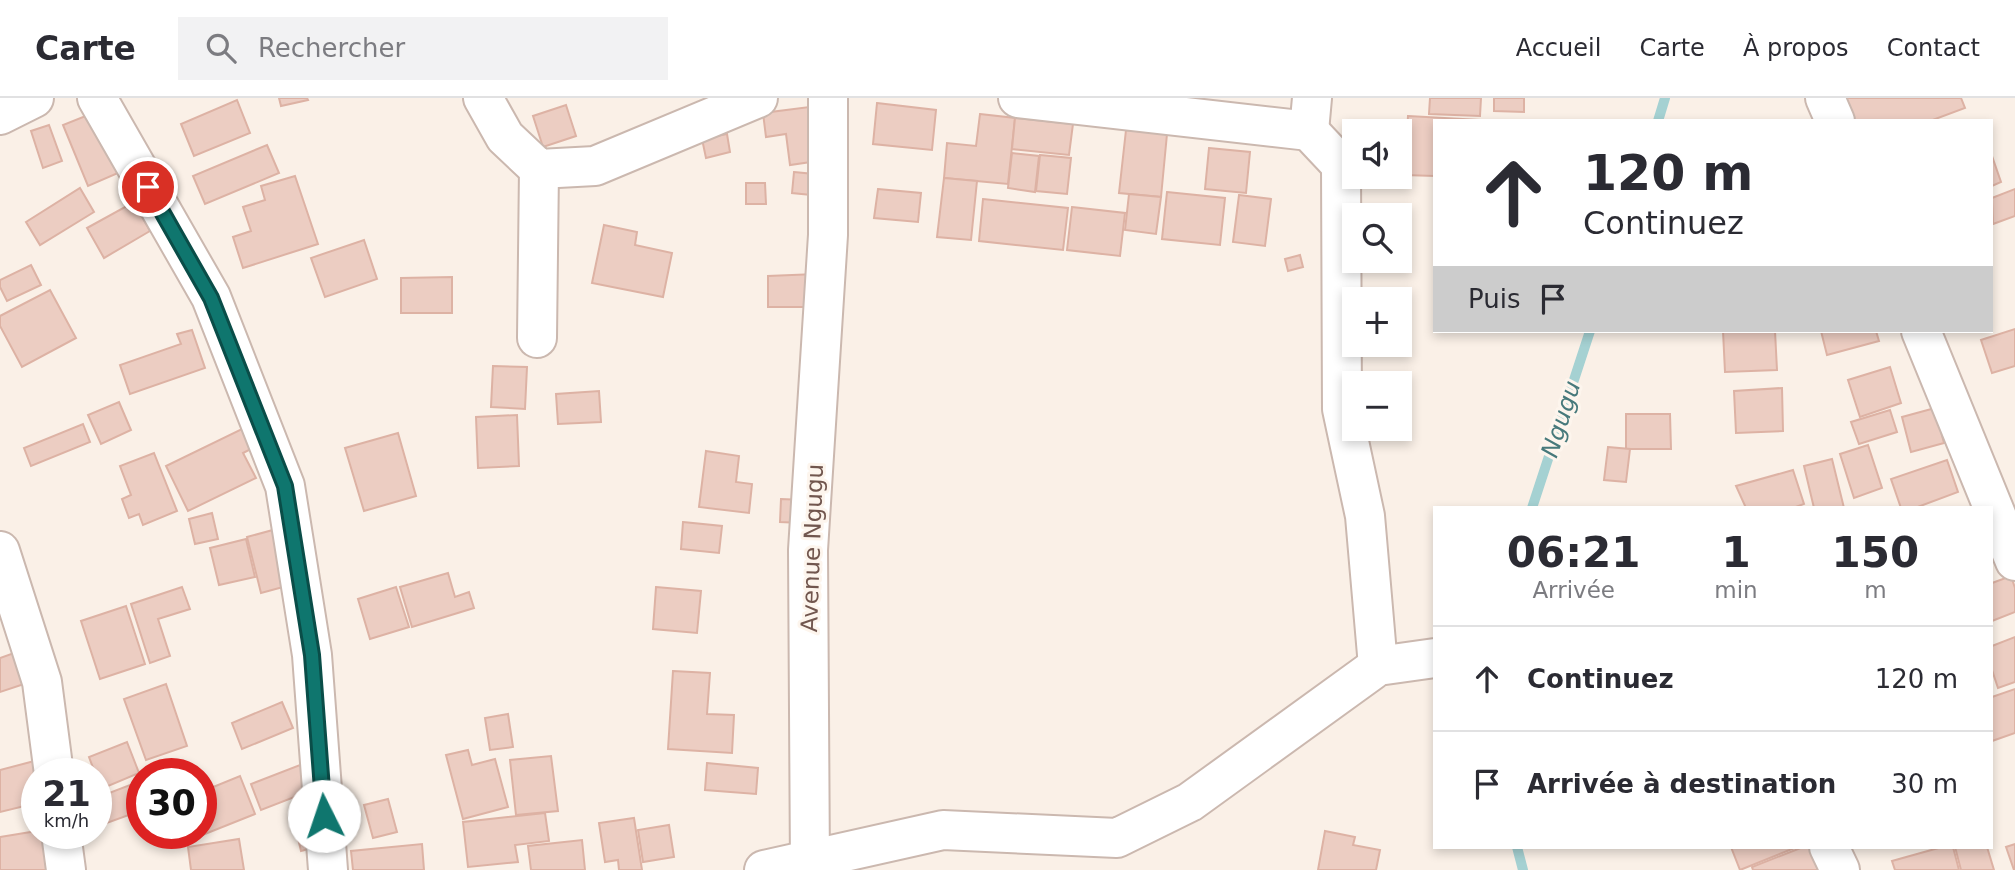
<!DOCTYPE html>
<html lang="fr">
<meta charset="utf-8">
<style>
body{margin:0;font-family:"DejaVu Sans",sans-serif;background:#f2f2f3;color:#2b2b33;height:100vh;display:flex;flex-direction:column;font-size:26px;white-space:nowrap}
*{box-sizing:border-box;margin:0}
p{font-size:23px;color:#7c7c81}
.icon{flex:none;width:38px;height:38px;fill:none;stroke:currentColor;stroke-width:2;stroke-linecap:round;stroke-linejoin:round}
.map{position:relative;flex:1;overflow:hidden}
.details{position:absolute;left:1433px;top:408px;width:560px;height:343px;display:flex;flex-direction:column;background:#fff;border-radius:0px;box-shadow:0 4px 10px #0003}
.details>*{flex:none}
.banner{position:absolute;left:1433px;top:21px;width:560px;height:214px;border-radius:0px;box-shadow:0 4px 10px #0003;background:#fff;color:#2b2b33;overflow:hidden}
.buttons{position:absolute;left:1342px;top:21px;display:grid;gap:14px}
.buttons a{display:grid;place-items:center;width:70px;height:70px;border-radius:0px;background:#fff;box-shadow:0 4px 10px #0003;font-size:35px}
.speed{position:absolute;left:21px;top:660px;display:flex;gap:14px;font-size:35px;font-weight:700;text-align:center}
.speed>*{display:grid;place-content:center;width:91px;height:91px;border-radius:50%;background:#fff;box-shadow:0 4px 10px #0003;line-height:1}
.speed small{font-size:18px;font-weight:400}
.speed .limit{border:10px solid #d22;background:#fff;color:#111}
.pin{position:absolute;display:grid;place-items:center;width:60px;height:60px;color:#fff;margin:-30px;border:4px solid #fff;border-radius:50%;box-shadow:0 2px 7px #0007}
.me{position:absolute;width:77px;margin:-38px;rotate:356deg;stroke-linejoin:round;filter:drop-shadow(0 0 5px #0008)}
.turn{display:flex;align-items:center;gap:24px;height:147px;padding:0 35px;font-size:32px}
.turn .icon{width:91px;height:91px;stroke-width:2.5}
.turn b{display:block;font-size:49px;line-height:60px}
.then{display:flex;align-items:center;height:66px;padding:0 35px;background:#0003;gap:14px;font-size:26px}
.eta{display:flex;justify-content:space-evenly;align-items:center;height:119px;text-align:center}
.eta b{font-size:42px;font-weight:700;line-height:49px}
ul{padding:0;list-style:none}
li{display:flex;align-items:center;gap:21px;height:105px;padding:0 35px;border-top:2px solid #e1e1e2}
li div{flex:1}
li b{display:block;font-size:26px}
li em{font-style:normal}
header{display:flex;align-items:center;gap:42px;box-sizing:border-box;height:98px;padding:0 35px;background:#fff;border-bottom:2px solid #e1e1e2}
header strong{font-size:33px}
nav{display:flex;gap:38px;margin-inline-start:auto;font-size:24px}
.search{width:490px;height:63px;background:#f2f2f3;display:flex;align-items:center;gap:18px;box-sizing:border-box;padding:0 24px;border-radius:0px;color:#7c7c81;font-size:26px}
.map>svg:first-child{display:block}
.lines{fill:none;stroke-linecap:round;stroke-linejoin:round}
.stream{stroke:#a5d1d2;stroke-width:10}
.building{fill:#eccdc2;stroke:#ddb2a4;stroke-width:2}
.minor-casing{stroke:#cbb8af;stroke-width:42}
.minor{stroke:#fff;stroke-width:38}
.route-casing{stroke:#0a4d48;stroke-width:18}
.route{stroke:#0f766e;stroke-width:12}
.labels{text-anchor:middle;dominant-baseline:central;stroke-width:6;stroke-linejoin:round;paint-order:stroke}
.street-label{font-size:23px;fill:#71564e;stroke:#fdf5ed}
.water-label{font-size:24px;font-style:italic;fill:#47797b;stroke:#fdf5ed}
</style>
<header>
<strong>Carte</strong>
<div class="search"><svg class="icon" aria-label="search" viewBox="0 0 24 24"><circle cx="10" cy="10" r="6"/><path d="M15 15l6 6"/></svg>Rechercher</div>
<nav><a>Accueil</a><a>Carte</a><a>À propos</a><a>Contact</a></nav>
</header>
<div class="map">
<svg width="2015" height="772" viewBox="0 0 2015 772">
<rect width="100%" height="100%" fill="#faf0e7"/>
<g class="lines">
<g class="stream">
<path d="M1658,23L1665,0"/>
<path d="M1532,410L1590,233"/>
<path d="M1517,749L1523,772"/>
</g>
</g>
<g class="building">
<path d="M279,0H307L308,2L281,8Z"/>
<path d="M1430,0H1481L1480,18L1429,16Z"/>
<path d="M1494,0H1524V14L1494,13Z"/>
<path d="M1844,0H1961L1965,10L1930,23H1853Z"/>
<path d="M237,2L250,35L194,58L181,26Z"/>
<path d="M877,5L936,12L932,52L873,46Z"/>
<path d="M566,7L576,38L543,49L533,18Z"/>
<path d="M817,8L825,62L790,67L786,36L766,39L763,15Z"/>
<path d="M93,15L118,75L88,88L63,27Z"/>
<path d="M980,16L1015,20L1008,86L944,80L947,45L976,48Z"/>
<path d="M1408,18L1499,23H1435V78L1404,77Z"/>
<path d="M1015,20L1073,26L1069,57L1012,51Z"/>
<path d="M49,27L62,63L43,70L31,33Z"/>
<path d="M1126,32L1167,36L1161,99L1119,95Z"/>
<path d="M727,36L730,54L706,60L702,41Z"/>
<path d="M267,47L279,75L205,106L193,78Z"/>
<path d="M1209,50L1250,54L1246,95L1205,91Z"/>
<path d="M1012,55L1039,58L1035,94L1008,90Z"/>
<path d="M1040,57L1071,60L1067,96L1036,93Z"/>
<path d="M1992,58L2001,84L1992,88Z"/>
<path d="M794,74L824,77L821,98L792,95Z"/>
<path d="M295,78L318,146L243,170L233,139L251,133L243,109L265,102L261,88Z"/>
<path d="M944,80L977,83L971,142L937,139Z"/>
<path d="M746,85H765L766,106H746Z"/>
<path d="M80,90L94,114L40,147L26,124Z"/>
<path d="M878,91L921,95L918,124L874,120Z"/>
<path d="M2015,91V118L1993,126L1992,100Z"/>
<path d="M1167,94L1225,100L1220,147L1162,141Z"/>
<path d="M1129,96L1161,99L1156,136L1125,132Z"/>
<path d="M1239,97L1271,101L1265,148L1233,144Z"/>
<path d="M983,101L1068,110L1063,152L979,143Z"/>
<path d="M134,104L150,133L104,160L87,130Z"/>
<path d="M1072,109L1125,115L1120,158L1067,152Z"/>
<path d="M604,127L637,134L635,147L672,155L663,199L592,185Z"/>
<path d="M364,142L377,181L325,199L311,160Z"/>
<path d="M1300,157L1303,169L1288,173L1285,161Z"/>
<path d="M31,167L41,187L7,203L0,189V182Z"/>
<path d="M816,176L817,209H768V178Z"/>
<path d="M452,179V215H401V180Z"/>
<path d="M50,192L76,240L22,269L0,228V218Z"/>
<path d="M2015,231V268L1992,275L1981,242Z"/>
<path d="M192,232L205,270L130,296L120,267L181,246L177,236Z"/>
<path d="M1723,233H1775L1777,272L1725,274Z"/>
<path d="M1821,233H1876L1879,243L1827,257Z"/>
<path d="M493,268L527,269L525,311L491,309Z"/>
<path d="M1890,269L1901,305L1860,319L1848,282Z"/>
<path d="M1782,290L1783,333L1736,335L1734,293Z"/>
<path d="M599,293L601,324L558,326L556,296Z"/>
<path d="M119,304L131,332L101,346L88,317Z"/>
<path d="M1935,310L1944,345L1911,354L1902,319Z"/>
<path d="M1890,312L1897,334L1859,346L1851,324Z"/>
<path d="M1626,316H1670L1671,351H1626Z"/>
<path d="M517,317L519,368L478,370L476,319Z"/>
<path d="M83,326L90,344L31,368L24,350Z"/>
<path d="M246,329L255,349L243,355L256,380L188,413L166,368Z"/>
<path d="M398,335L416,398L364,413L345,350Z"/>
<path d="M1868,347L1882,390L1854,400L1840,356Z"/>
<path d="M1608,349L1630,351L1626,384L1604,382Z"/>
<path d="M706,353L739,358L736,384L752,386L749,415L699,409Z"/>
<path d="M154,355L177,413L143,427L139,416L129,420L122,401L131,397L120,368Z"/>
<path d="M1832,361L1844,410H1814L1804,368Z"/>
<path d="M1947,362L1958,394L1915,410H1901L1891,381Z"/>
<path d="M1793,372L1804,406L1793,410H1746L1736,388Z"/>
<path d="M781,401L803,402L802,425L780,424Z"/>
<path d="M212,415L218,441L195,446L189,421Z"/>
<path d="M683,424L722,428L719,455L681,451Z"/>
<path d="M280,430L294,486L261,495L247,439Z"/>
<path d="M246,441L255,479L219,487L210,450Z"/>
<path d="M448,475L455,499L469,494L474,510L412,529L400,489Z"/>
<path d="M2011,478L2015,490V514L1992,523V485Z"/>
<path d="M182,489L190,511L158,521L170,558L150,565L131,506Z"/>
<path d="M396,489L409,529L370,541L358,501Z"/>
<path d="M656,489L701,493L697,535L653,531Z"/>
<path d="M126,508L145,566L100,581L81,523Z"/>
<path d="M2015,539V584L1998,590L1992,572V548Z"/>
<path d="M28,550L39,581L0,594V560Z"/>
<path d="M673,573L710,575L707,616L734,617L732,655L668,651Z"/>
<path d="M166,586L187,648L146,662L124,601Z"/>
<path d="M2015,591V635L1992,643V599Z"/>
<path d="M282,604L293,630L242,651L232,625Z"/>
<path d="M508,616L513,649L490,652L485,620Z"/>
<path d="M127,644L139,675L101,691L89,659Z"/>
<path d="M468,652L472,667L495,661L508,709L463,721L446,657Z"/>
<path d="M551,658L558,713L516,717L510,662Z"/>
<path d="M42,661L37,676V705L0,714V672Z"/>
<path d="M707,665L758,670L756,696L705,692Z"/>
<path d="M300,667L310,693L261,712L251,686Z"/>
<path d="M240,678L255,716L200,738L201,694Z"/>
<path d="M130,687L140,713L104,726L96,700Z"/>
<path d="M388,701L397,734L373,740L364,707Z"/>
<path d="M545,715L549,743L515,747L518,764L468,769L463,724Z"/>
<path d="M634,720L642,772H619L618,762L605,764L599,725Z"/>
<path d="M669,727L674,759L643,764L638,732Z"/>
<path d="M315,728L320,748L301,753L296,732Z"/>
<path d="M37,733V735H46L52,772H0V739Z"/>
<path d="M1325,733L1355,739L1353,747L1380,752L1376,772H1318Z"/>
<path d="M239,741L244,772H191L188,749Z"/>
<path d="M582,742L585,772H531L528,748Z"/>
<path d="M422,746L424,772H353L351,753Z"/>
<path d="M2015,746V772H2014L2006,749Z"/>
<path d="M1731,749H1797L1740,772Z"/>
<path d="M1803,749H1820L1828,768L1817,772H1753L1752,769Z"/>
<path d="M1942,749H1953L1959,772H1895L1892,763Z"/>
<path d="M1955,749H1987L1994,772H1961Z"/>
</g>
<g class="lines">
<defs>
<g id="minor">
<path d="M97,0L211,199L285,388L312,557L328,772"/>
<path d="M483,0L505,39L539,71L595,68L758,0"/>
<path d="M1018,0L1309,33L1341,67L1342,311L1365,418L1378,568"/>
<path d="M1825,0L1835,23"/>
<path d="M0,17L34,0"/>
<path d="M1309,33L1312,0"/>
<path d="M1921,233L2015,463"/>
<path d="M537,240L539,71"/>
<path d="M0,453L42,584L54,676"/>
<path d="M61,735L66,772"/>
<path d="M1829,749L1840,772"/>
<path d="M764,772L943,732L1117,740L1190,704L1378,568L1435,560"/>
<path d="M810,772L808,452L828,137V0"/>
</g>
</defs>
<use href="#minor" class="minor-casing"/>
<use href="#minor" class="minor"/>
</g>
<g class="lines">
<defs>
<path id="route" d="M148,89L211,200L285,388L312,557L324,718"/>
</defs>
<use href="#route" class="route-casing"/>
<use href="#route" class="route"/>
</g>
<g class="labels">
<g class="street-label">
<text transform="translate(812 450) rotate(-88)">Avenue Ngugu</text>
</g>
<g class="water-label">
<text transform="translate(1561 321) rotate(-72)">Ngugu</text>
</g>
</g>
</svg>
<div class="buttons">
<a><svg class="icon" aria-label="sound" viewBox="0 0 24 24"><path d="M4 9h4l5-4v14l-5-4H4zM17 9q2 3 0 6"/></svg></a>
<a><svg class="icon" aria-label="search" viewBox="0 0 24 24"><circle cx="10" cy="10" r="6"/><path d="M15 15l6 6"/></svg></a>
<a>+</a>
<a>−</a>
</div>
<div class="speed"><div>21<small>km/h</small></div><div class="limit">30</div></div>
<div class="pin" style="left:148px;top:89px;background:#d93025"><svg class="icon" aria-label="arrive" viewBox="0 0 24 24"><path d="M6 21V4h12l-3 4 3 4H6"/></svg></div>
<svg class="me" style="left:324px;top:718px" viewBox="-20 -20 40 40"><circle r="19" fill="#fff"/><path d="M0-13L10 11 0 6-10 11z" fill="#0f766e"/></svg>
<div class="banner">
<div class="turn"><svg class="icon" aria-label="ahead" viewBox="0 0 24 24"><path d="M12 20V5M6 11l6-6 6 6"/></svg><div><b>120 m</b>Continuez</div></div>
<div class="then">Puis<svg class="icon" aria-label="arrive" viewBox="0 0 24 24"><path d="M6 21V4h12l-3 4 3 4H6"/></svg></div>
</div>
<section class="details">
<div class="eta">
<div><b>06:21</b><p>Arrivée</p></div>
<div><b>1</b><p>min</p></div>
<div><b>150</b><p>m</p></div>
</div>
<ul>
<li><svg class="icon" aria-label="ahead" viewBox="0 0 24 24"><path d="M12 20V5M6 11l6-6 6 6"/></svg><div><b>Continuez</b></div><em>120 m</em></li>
<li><svg class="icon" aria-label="arrive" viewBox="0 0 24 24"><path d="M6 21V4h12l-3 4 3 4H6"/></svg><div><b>Arrivée à destination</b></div><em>30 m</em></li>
</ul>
</section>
</div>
